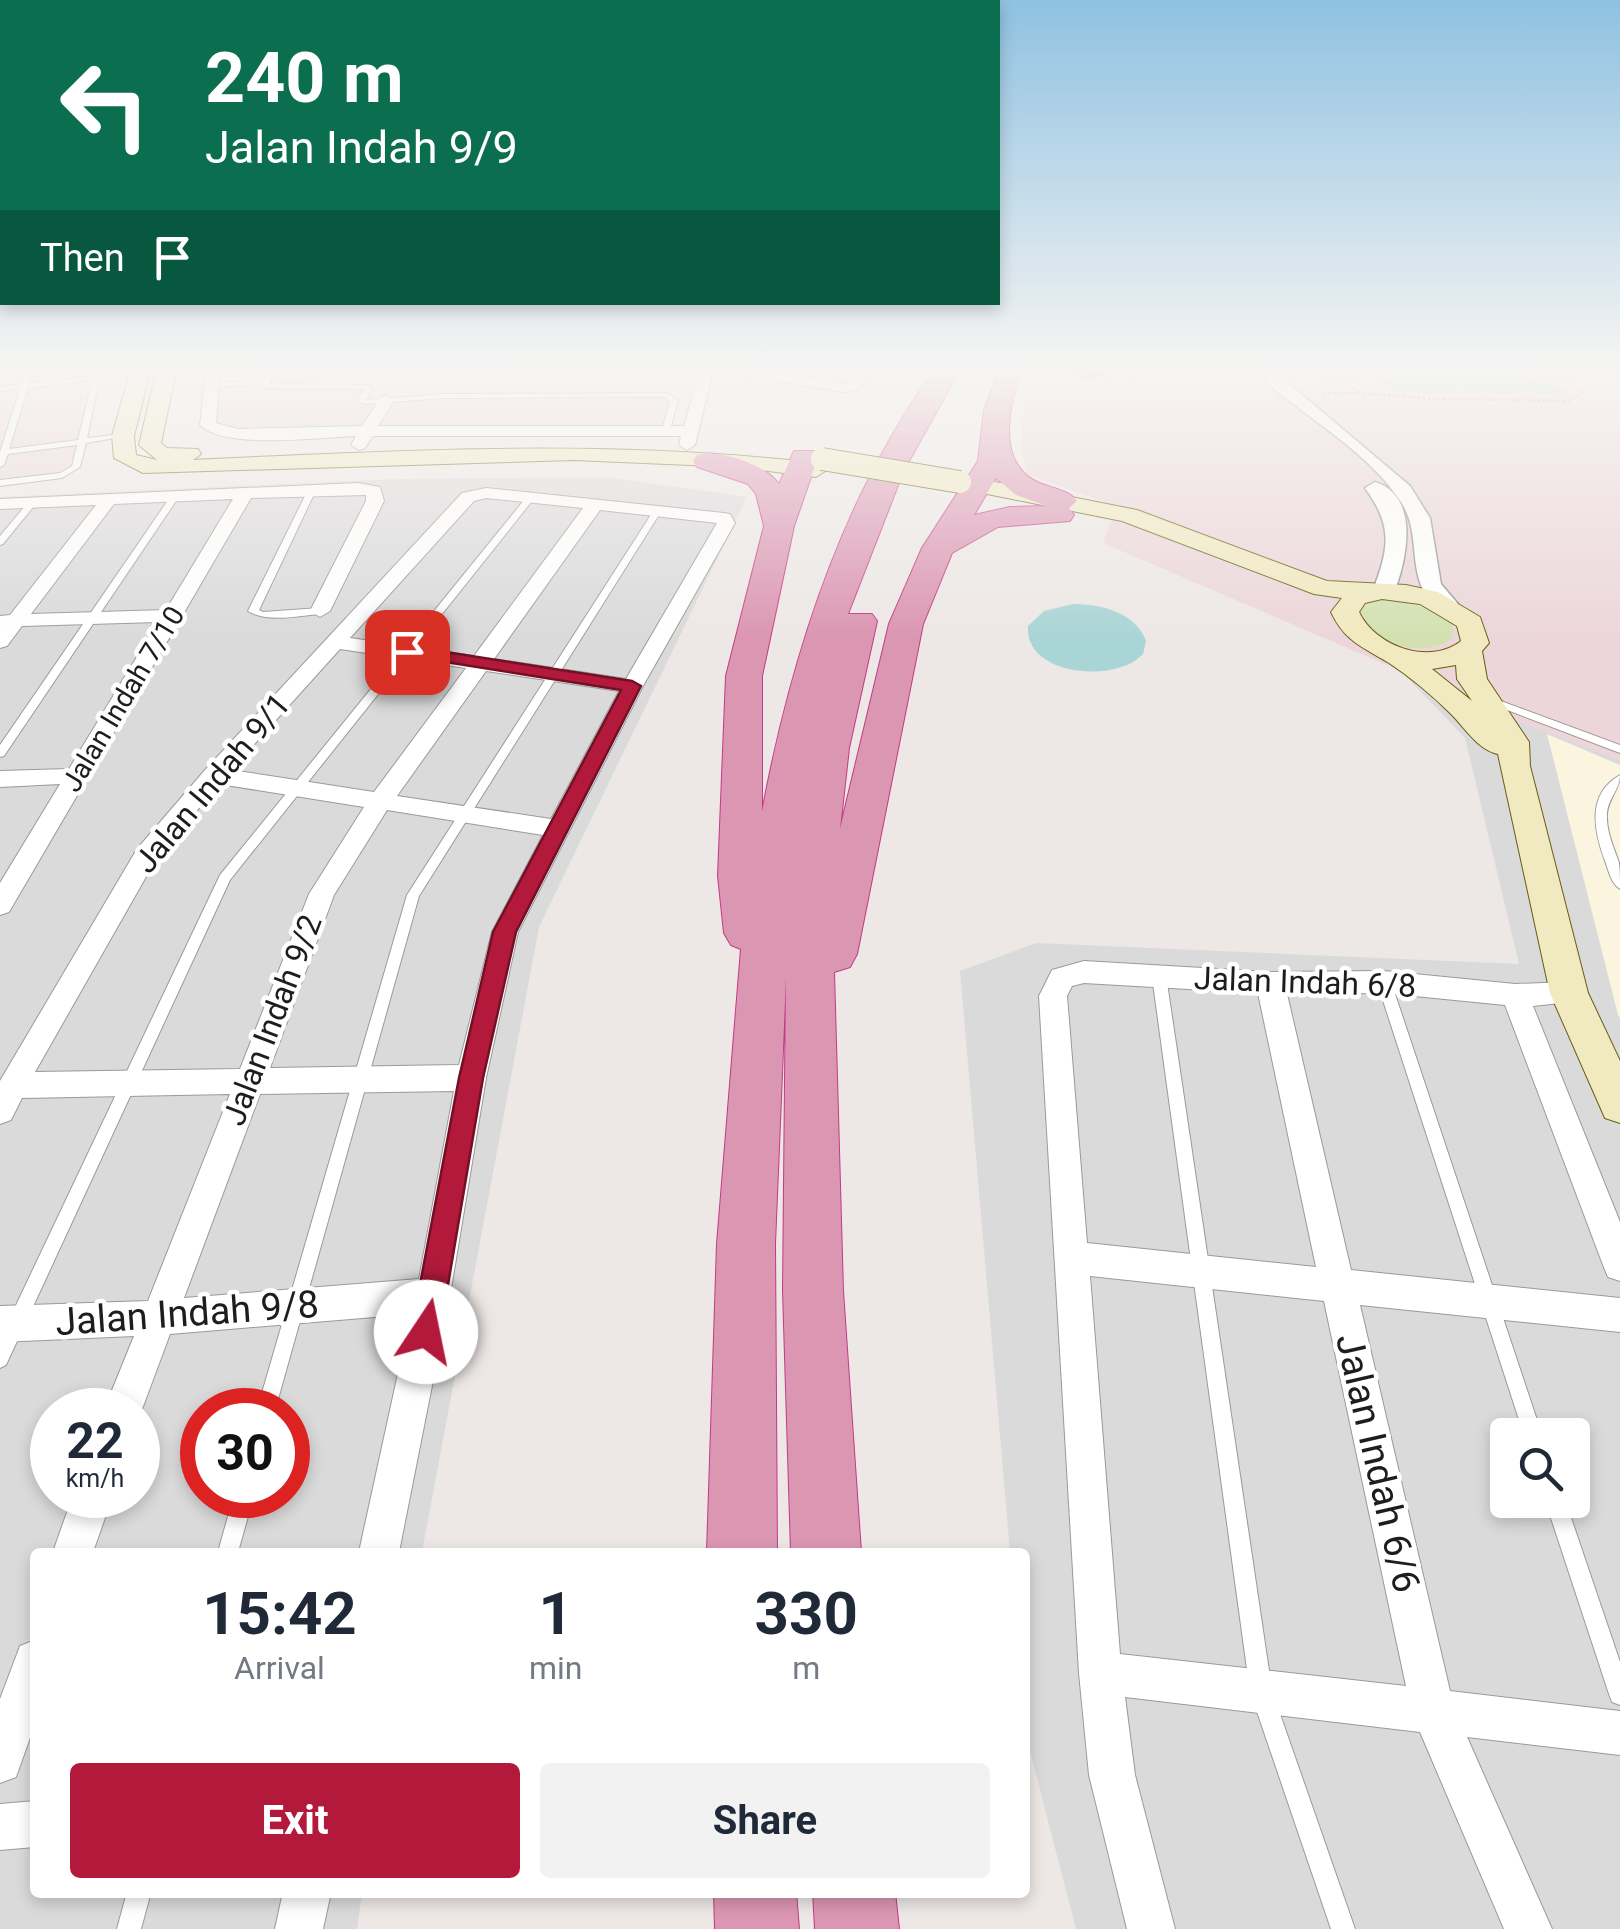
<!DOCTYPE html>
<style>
body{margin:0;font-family:Roboto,sans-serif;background:#f2f2f3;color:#1f2937;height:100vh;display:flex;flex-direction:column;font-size:38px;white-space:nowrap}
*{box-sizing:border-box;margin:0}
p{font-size:32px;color:#747a83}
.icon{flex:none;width:55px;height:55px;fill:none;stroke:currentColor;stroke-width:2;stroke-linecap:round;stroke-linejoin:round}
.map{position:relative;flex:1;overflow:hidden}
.drawer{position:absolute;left:30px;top:1548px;width:1000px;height:350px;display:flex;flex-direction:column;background:#fff;border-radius:10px;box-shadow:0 5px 15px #0003}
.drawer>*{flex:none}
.banner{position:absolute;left:0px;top:0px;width:1000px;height:305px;box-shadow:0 5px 15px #0003;background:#0b6e4f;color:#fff;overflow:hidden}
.controls{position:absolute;left:1490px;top:1418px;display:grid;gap:20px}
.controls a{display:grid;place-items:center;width:100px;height:100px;border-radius:10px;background:#fff;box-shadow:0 5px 15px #0003;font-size:50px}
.speed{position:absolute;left:30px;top:1388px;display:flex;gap:20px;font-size:50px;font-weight:700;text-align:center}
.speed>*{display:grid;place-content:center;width:130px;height:130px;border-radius:50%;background:#fff;box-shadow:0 5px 15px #0003;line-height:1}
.speed small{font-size:25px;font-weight:400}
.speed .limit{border:15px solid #d22;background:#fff;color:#111}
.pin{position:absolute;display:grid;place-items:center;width:85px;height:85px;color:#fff;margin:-42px;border-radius:20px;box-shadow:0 5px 15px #0006}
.me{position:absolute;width:110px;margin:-55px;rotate:11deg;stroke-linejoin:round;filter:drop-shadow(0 0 8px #0008)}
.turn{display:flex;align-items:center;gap:35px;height:210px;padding:0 40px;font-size:45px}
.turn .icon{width:130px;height:130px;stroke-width:2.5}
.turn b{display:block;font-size:70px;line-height:85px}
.then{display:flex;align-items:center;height:95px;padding:0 40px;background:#0003;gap:20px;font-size:38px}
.eta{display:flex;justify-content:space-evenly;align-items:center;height:170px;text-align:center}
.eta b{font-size:60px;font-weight:700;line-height:70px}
.primary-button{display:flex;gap:20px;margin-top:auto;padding:20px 40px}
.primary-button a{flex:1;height:115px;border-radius:10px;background:#b2193a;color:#fff;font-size:40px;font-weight:700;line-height:115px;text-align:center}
.primary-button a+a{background:#f2f2f3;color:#1f2937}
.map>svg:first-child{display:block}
.residential{fill:#dbdadb;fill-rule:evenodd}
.commercial{fill:#ecd6da}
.education{fill:#fbf5e0}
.grass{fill:#d3e1b1}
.water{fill:#aad5d6}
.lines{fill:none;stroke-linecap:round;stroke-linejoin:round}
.service-casing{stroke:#9a9a9a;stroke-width:2}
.minor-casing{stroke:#9a9a9a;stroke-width:2}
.tertiary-casing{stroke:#9a9a9a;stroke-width:3}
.secondary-casing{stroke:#675d12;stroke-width:2}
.motorway-casing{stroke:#c33a87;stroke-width:2}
.path{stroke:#e87b87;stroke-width:2.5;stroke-dasharray:2.5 2.5;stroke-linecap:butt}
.service{fill:#fff;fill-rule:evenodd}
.minor{fill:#fff;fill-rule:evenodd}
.tertiary{fill:#fff;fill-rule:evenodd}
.secondary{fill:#f1e9bf;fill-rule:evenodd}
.motorway{fill:#db96b2;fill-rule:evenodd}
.secondary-bridge-casing{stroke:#675d12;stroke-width:24;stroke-linecap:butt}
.secondary-bridge{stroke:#f1e9bf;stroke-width:22}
.wall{fill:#9d9593}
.shaded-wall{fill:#7f7978}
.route{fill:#b2193a;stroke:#741026;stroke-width:2.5}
.labels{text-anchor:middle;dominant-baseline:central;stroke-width:9;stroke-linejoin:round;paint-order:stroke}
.far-street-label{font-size:28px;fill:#1d1d1d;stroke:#fff}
.street-label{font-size:32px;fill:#1d1d1d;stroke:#fff}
.near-street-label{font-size:38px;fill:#1d1d1d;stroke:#fff}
</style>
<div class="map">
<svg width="1620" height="1929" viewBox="0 0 1620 1929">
<rect width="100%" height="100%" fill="#ede8e5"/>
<g class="residential">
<path d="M606,477L747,497L539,927L422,1552H35V1892L362,1893L357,1929H0V497L396,479ZM52,1410H138V1495H52ZM202,1410H288V1495H202Z"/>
<path d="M1399,669L1620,760V1929H1076L1025,1732V1552H1010L960,971L1036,943L1519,964L1465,738ZM1508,1435H1572V1500H1508Z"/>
</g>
<g class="commercial">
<path d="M209,368H276L267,385L368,386L372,388L369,396L665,394L677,400L669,432H211Z"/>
<path d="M1038,368H1620V760L1520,722L1103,543L1117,506L1026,474L1021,444L1025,385Z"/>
<path d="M93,378L101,381L81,467L64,477L0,485V388Z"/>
</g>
<path class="education" d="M1547,734L1620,765V1018L1618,1015Z"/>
<path class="grass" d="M1371,597L1416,599L1452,621L1453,637C1434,654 1396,650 1376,635C1367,630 1362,618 1357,609Z"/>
<g class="water">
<path d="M1447,369L1466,375L1488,369L1562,388L1566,394L1554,396L1527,391L1502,395L1462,388L1431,395L1389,389L1377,382Z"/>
<path d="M1073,604C1101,604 1135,612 1146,641L1143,654C1116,684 1024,676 1028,626L1044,611Z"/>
</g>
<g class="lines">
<defs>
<g id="service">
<path d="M102,368H125L83,375L79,373Z"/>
<path d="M269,368H276L269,384L366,385L373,389L366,400L443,394L665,393L678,400L670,430L666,432L662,430L670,401L664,397L443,398L365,404L357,401L364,389L264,388L261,385L210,387L206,385L210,383L263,381Z"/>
<path d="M1049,368H1056L1049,376L1045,374Z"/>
<path d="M1169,368H1196L1110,379L1106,377Z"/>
<path d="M24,377H30L29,383L87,377L99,380L87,438L123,434L127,436L86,443L80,467L62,478L0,486V480L60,473L72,466L77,445L8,454L4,465L0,467V452L20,389L0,391V387L22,384ZM87,381L92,383L78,440L9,449L28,388Z"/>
<path d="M312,487L316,490L259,610L263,612L320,608L325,611L320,614C297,616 267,623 248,611L308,490Z"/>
<path d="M173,493L180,495L4,756L0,757V745Z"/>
<path d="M529,494L536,496L230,880L6,1365L0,1368V1339L220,875Z"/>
<path d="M31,499L38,501L3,544L0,545V536Z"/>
<path d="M658,507L662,510L419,896L275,1410H257L407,895L654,510Z"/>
<path d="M1490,697L1620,745V753L1486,702L1485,700Z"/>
<path d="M1620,775C1620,790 1608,798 1607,814C1606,832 1614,847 1619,863C1620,871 1620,880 1620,889C1611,883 1609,872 1605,861C1594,831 1586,794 1620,775Z"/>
<path d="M1159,971L1164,972L1166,976L1272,1691L1355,1929H1331L1250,1691L1152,976L1154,972Z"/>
<path d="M1384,977L1389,978L1391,982L1542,1435H1524L1377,982L1379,978Z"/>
<path d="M234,1495H254L238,1552H218Z"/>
<path d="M1545,1500H1565L1620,1662V1705L1612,1702L1609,1694Z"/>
<path d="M127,1892H151L141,1929H117Z"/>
</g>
<g id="minor">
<path d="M206,368H220L216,423L238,429L362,426L381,397L386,395L394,400L378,426H684L700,368H749L845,384L860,368H875L858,389L845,392L713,371L695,445L687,450L679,445L681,436H373L365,448L359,450L351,445L356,436C321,437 224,450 200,425Z"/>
<path d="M358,483L380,487L384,501L330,611L320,617L310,611L366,501V495L251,498L9,912L0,915V883L60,784L0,787V771L69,769L158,622L22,626L7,646L0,648V616L10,615L96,505L0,509V499ZM233,499L166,610L31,614L114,504Z"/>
<path d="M486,488L724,513L730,514L735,523L643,686L518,932L486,1078L450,1295L399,1552H359L411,1314L170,1334L138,1420V1410H104L134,1336L0,1342V1306L148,1301L230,1094L22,1098L11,1120L0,1124V1081L137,849L205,770L462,493ZM486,498L583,508L474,656L350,638L474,501ZM600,510L717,523L626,679L494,659ZM340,649L466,668L374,792L231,770ZM486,671L619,691L551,819L397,796ZM219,784L364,807L309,894L240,1069L35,1072L155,861ZM387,810L543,835L492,932L459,1065L270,1068L334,895ZM454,1091L419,1279L184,1298L260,1094Z"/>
<path d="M1084,961L1270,972L1384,971L1515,984L1569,982L1579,985L1583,993L1579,1001L1533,1006L1620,1222V1281L1608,1277L1603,1265L1505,1005L1384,993L1287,994L1351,1270L1620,1298V1332L1360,1305L1450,1691L1620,1711V1755L1467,1737L1552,1929H1504L1420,1732L1125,1697L1135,1775L1175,1929H1127L1089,1775L1079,1673L1039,996L1052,970ZM1084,983L1258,993L1316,1267L1087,1243L1067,996L1072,986ZM1090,1276L1324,1301L1406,1686L1120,1654Z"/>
<path d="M73,1495H113L93,1552H53Z"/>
<path d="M35,1640V1724L16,1777L0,1783V1699L20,1646Z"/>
<path d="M35,1801V1847L0,1850V1804Z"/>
<path d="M283,1892H331L323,1929H275Z"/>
</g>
<g id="tertiary">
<path d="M1259,368H1276L1281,377L1410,486L1430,518L1441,584L1458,604L1454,609H1438C1403,579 1424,537 1401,502C1370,454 1311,420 1268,384Z"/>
<path d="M1375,482C1420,496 1407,558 1395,590L1384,597L1373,590C1389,548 1393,526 1365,488Z"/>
</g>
<g id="secondary">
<path d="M131,368H151L134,436L136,455L157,460L139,445L157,368H177L161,443L167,448L198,449L201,454L193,460C402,450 608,439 816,463L827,470L816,477L736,467L574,460L143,473L114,458L112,436Z"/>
<path d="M960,475L1137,510L1327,581L1406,585L1438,592L1480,617L1489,643L1482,651L1487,679L1529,742L1530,766L1588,993L1620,1061V1123L1605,1118L1550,993L1498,754C1478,750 1465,728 1451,714C1433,696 1410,677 1389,663C1363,647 1345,642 1331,612L1342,598L1314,594L1122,521L952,487L948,482L952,477ZM1382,599L1420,604L1457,626L1461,641C1429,666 1375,646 1359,612L1365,603ZM1456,665L1457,679L1472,701L1432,669Z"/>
</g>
<g id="motorway">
<path d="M936,368H961L904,470L848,614H872L877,621L849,748L840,829L889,624L922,548L978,461L984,410L1000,368H1025C1008,401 996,460 1035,481C1049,488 1068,489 1077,501L1069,508L1074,515L1070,521L998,527L952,553L923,624L857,954L850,967L834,972L843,1291L861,1552H791L783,1291L786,977L775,1244L777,1552H707L717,1244L741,949L731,945L724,933L718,876L726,676L764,526L756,494L748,484L697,467L693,461L697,455C721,449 764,464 779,484L794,451H814L818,457L794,526L762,676V812C791,658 842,496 936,368ZM996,478L1016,495L1047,506L1010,507L974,515Z"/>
<path d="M714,1892H796L799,1929H715Z"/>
<path d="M813,1892H895L899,1929H815Z"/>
</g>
</defs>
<use href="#service" class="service-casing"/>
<use href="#minor" class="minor-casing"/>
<use href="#tertiary" class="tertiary-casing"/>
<use href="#secondary" class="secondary-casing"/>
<use href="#motorway" class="motorway-casing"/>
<g class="path">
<path d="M1299,368L1303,374L1347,382L1358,393H1320"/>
<path d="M1347,381L1385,368"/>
<path d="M1358,393L1434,399L1571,401L1582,392L1570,382L1514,368"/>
</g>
<use href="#service" class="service"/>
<use href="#minor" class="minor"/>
<use href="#tertiary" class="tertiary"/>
<use href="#secondary" class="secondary"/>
<use href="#motorway" class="motorway"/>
<defs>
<path id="secondary-bridge" d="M822,459L960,482"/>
</defs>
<use href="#secondary-bridge" class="secondary-bridge-casing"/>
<use href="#secondary-bridge" class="secondary-bridge"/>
</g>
<path class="wall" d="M1059,368H1132L1105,373L1093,380L1058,373Z"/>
<path class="shaded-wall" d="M1096,368H1132L1105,373L1093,380Z"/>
<linearGradient id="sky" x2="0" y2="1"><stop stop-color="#8fc1e1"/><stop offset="0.58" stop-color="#f7f5f3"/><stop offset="1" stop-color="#f7f5f3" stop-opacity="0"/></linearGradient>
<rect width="1620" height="638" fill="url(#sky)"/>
<path class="route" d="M407,646L632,681L641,686L516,932L483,1078L440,1332L436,1342L426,1346L415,1342L411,1332L459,1078L493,932L621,690L401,655V648Z"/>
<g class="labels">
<g class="far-street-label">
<text transform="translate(123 699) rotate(-59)">Jalan Indah 7/10</text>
</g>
<g class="street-label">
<text transform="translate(212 783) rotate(-50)">Jalan Indah 9/1</text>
<text transform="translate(1305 982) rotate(2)">Jalan Indah 6/8</text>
<text transform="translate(272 1020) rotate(-69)">Jalan Indah 9/2</text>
</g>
<g class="near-street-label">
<text transform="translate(187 1313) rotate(-4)">Jalan Indah 9/8</text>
<text transform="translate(1378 1463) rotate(77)">Jalan Indah 6/6</text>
</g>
</g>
</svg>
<div class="controls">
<a><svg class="icon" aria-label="search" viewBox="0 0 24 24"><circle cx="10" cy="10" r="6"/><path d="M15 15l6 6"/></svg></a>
</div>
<div class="speed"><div>22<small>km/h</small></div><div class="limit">30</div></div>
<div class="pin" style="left:407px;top:652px;background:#d93025"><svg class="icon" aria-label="arrive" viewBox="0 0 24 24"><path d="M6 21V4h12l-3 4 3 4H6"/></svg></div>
<svg class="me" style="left:426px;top:1332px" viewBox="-20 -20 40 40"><circle r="19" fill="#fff"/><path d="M0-13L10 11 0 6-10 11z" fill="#b2193a"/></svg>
<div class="banner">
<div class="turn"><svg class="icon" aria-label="left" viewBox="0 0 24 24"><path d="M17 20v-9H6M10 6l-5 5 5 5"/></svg><div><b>240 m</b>Jalan Indah 9/9</div></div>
<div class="then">Then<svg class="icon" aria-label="arrive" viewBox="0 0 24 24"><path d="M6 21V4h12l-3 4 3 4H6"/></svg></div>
</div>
<section class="drawer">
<div class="eta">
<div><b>15:42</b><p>Arrival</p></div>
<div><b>1</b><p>min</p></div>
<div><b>330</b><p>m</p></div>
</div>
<div class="primary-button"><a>Exit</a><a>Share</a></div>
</section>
</div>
